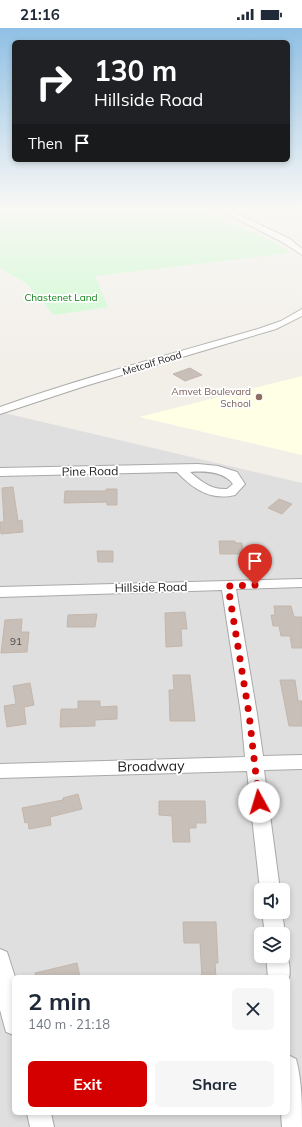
<!DOCTYPE html>
<meta charset="utf-8">
<style>
body{margin:0;font-family:Mulish,sans-serif;background:#f6f6f7;color:#1f2937;height:100vh;display:flex;flex-direction:column;font-size:15px;white-space:nowrap}
*{box-sizing:border-box;margin:0}
p{font-size:13px;color:#747a83}
.icon{flex:none;width:22px;height:22px;fill:none;stroke:currentColor;stroke-width:2;stroke-linecap:round;stroke-linejoin:round}
.map{position:relative;flex:1;overflow:hidden}
.sheet{position:absolute;left:12px;top:947px;width:278px;height:140px;display:flex;flex-direction:column;background:#fff;border-radius:6px;box-shadow:0 2px 6px #0003}
.sheet>*{flex:none}
.hud{position:absolute;left:12px;top:12px;width:278px;height:122px;border-radius:6px;box-shadow:0 2px 6px #0003;background:#202124;color:#fff;overflow:hidden}
.tools{position:absolute;left:254px;top:855px;display:grid;gap:8px}
.tools a{display:grid;place-items:center;width:36px;height:36px;border-radius:6px;background:#fff;box-shadow:0 2px 6px #0003;font-size:20px}
.pin{position:absolute;display:grid;place-items:center;width:34px;height:34px;color:#fff;margin:-41px -17px;border-radius:50% 50% 50% 0;rotate:-45deg;box-shadow:0 0 4px #0007}
.pin .icon{rotate:45deg}
.me{position:absolute;width:44px;margin:-22px;rotate:354deg;stroke-linejoin:round;filter:drop-shadow(0 0 3px #0008)}
.turn{display:flex;align-items:center;gap:14px;height:84px;padding:0 16px;font-size:18px}
.turn .icon{width:52px;height:52px;stroke-width:2.5}
.turn b{display:block;font-size:28px;line-height:34px}
.then{display:flex;align-items:center;height:38px;padding:0 16px;background:#0003;gap:8px;font-size:15px}
.round{display:grid;place-items:center;flex:none;width:42px;height:42px;border-radius:6px;background:#f6f6f7}
.summary{display:flex;align-items:center;justify-content:space-between;height:68px;padding:0 16px}
h1{font-size:24px;font-weight:700;line-height:30px}
.button{display:flex;gap:8px;margin-top:auto;padding:8px 16px}
.button a{flex:1;height:46px;border-radius:6px;background:#d40000;color:#fff;font-size:16px;font-weight:700;line-height:46px;text-align:center}
.button a+a{background:#f6f6f7;color:#1f2937}
.status{display:flex;justify-content:space-between;align-items:center;height:28px;padding:0 20px;background:#fff;direction:ltr}
.status svg{height:11px;fill:currentColor}
.map>svg:first-child{display:block}
.residential{fill:#e0dfdf;fill-rule:evenodd}
.education{fill:#ffffe5}
.park{fill:#c8facc}
.building{fill:#c7bfb8;stroke:#c4b6ab}
.lines{fill:none;stroke-linecap:round;stroke-linejoin:round}
.minor-casing{stroke:#a9a9a9;stroke-width:2}
.minor{fill:#fff;fill-rule:evenodd}
.route{stroke:#d40000;stroke-width:7;stroke-dasharray:0 12.6}
.education-dot{fill:#8d6e63;stroke:#fff;stroke-width:1.5}
.labels{text-anchor:middle;dominant-baseline:central;stroke-width:3.5;stroke-linejoin:round;paint-order:stroke}
.far-park-label{font-size:10px;fill:#0c8416;stroke:#fff}
.far-street-label{font-size:10px;fill:#222;stroke:#fff}
.far-education-label{font-size:10px;fill:#785e54;stroke:#fff;text-anchor:end}
.number-label{font-size:10px;fill:#4b4948}
.street-label{font-size:12px;fill:#222;stroke:#fff}
.near-street-label{font-size:14px;fill:#222;stroke:#fff}
</style>
<div class="status"><b>21:16</b><svg viewBox="0 0 49 12"><path d="M0 12V9h3v3zM5 12V6h3v6zM10 12V3h3v9zM15 12V0h3v12zM26 1h20v11H26zM47 4h2v5h-2z"/></svg></div>
<div class="map">
<svg width="302" height="1099" viewBox="0 0 302 1099">
<rect width="100%" height="100%" fill="#f2efe9"/>
<path class="residential" d="M0,384L302,455V1099H0ZM261,862H283V884H261ZM261,906H283V928H261ZM14,949H288V1085H14Z"/>
<path class="education" d="M302,348V427L139,389L294,350Z"/>
<path class="park" d="M0,179H197L270,212L291,225L95,248L108,279L54,287L26,255L0,240Z"/>
<g class="building">
<path d="M190,340L202,347L185,353L173,346Z"/>
<path d="M13,459L18,493L22,492L23,504L1,506L0,494H4L2,460Z"/>
<path d="M106,461H117V477H107V474L64,475L65,463H106Z"/>
<path d="M279,471L292,476L282,486L268,480Z"/>
<path d="M219,513H235V515H242L243,526H220Z"/>
<path d="M97,523H113V534H98Z"/>
<path d="M274,578H291L294,589H302V620H292L290,608H281L279,598H273L271,587H275Z"/>
<path d="M185,584L187,601H181L182,618L166,619L165,585Z"/>
<path d="M97,586L95,599H67L68,587Z"/>
<path d="M22,591L21,604H29L27,624L1,625L5,592Z"/>
<path d="M173,647H190L195,693H170L169,662H174Z"/>
<path d="M280,652H295L298,673H302V698H289Z"/>
<path d="M30,655L34,677L24,679L26,696L7,699L4,678L16,676L13,658Z"/>
<path d="M78,673H100V679L117,678V691L95,692V698L60,699L61,681H78Z"/>
<path d="M78,766L82,781L50,789L51,797L29,801L28,794L25,795L22,780L63,772V770Z"/>
<path d="M159,773H205L206,795H196V800H189L190,814H173L172,788L159,787Z"/>
<path d="M183,894H216L218,935H215L216,949H202L200,915H184Z"/>
<path d="M77,935L80,949H36L35,945Z"/>
</g>
<g class="lines">
<defs>
<g id="minor">
<path d="M214,179H223L290,211L302,221V227L284,215Z"/>
<path d="M302,281V288L276,301L85,358L0,386V379C85,349 172,326 258,301L281,293Z"/>
<path d="M198,436L218,438L237,444L245,456L235,467C211,473 193,461 177,444L0,448V440ZM190,444C204,443 224,443 233,456L227,461C211,462 202,454 190,444Z"/>
<path d="M302,551V559L236,561L257,686L263,728L302,727V741L264,742L280,862H261V864L260,862L247,743L0,750V736L245,729L241,686L222,562L0,569V559Z"/>
<path d="M262,884H282L285,906L283,911V906H265Z"/>
<path d="M283,920C289,927 292,945 288,953V949H268L266,928H283Z"/>
<path d="M0,921L7,924L15,949L14,1007L6,1004L0,982Z"/>
<path d="M288,1027L296,1031C302,1052 302,1077 302,1099H282L281,1085H288Z"/>
<path d="M27,1085H51L54,1099H30Z"/>
</g>
</defs>
<use href="#minor" class="minor-casing"/>
<use href="#minor" class="minor"/>
</g>
<linearGradient id="sky" x2="0" y2="1"><stop stop-color="#8fc0e4"/><stop offset="0.54" stop-color="#f9f8f5"/><stop offset="1" stop-color="#f9f8f5" stop-opacity="0"/></linearGradient>
<rect width="302" height="333" fill="url(#sky)"/>
<g class="lines">
<path class="route" d="M255,557L228,558L249,686L259,774"/>
</g>
<circle class="education-dot" cx="259" cy="369" r="4"/>
<g class="labels">
<g class="far-park-label">
<text x="61" y="269">Chastenet Land</text>
</g>
<g class="far-street-label">
<text transform="translate(152 335) rotate(-17)">Metcalf Road</text>
</g>
<g class="far-education-label">
<text x="251" y="363">Amvet Boulevard<tspan x="251" dy="12">School</tspan></text>
</g>
<g class="number-label">
<text x="16" y="613">91</text>
</g>
<g class="street-label">
<text transform="translate(90 443) rotate(-1)">Pine Road</text>
<text transform="translate(151 559) rotate(-1)">Hillside Road</text>
</g>
<g class="near-street-label">
<text transform="translate(151 738) rotate(-1)">Broadway</text>
</g>
</g>
</svg>
<div class="tools">
<a><svg class="icon" aria-label="sound" viewBox="0 0 24 24"><path d="M4 9h4l5-4v14l-5-4H4zM17 9q2 3 0 6"/></svg></a>
<a><svg class="icon" aria-label="layers" viewBox="0 0 24 24"><path d="M12 4l9 5-9 5-9-5zM3 14l9 5 9-5"/></svg></a>
</div>
<div class="pin" style="left:255px;top:557px;background:#d93025"><svg class="icon" aria-label="arrive" viewBox="0 0 24 24"><path d="M6 21V4h12l-3 4 3 4H6"/></svg></div>
<svg class="me" style="left:259px;top:774px" viewBox="-20 -20 40 40"><circle r="19" fill="#fff"/><path d="M0-13L10 11 0 6-10 11z" fill="#d40000"/></svg>
<div class="hud">
<div class="turn"><svg class="icon" aria-label="right" viewBox="0 0 24 24"><path d="M7 20v-9h11M14 6l5 5-5 5"/></svg><div><b>130 m</b>Hillside Road</div></div>
<div class="then">Then<svg class="icon" aria-label="arrive" viewBox="0 0 24 24"><path d="M6 21V4h12l-3 4 3 4H6"/></svg></div>
</div>
<section class="sheet">
<div class="summary"><div><h1>2 min</h1><p>140 m · 21:18</p></div><a class="round"><svg class="icon" aria-label="close" viewBox="0 0 24 24"><path d="M6 6l12 12M18 6L6 18"/></svg></a></div>
<div class="button"><a>Exit</a><a>Share</a></div>
</section>
</div>
